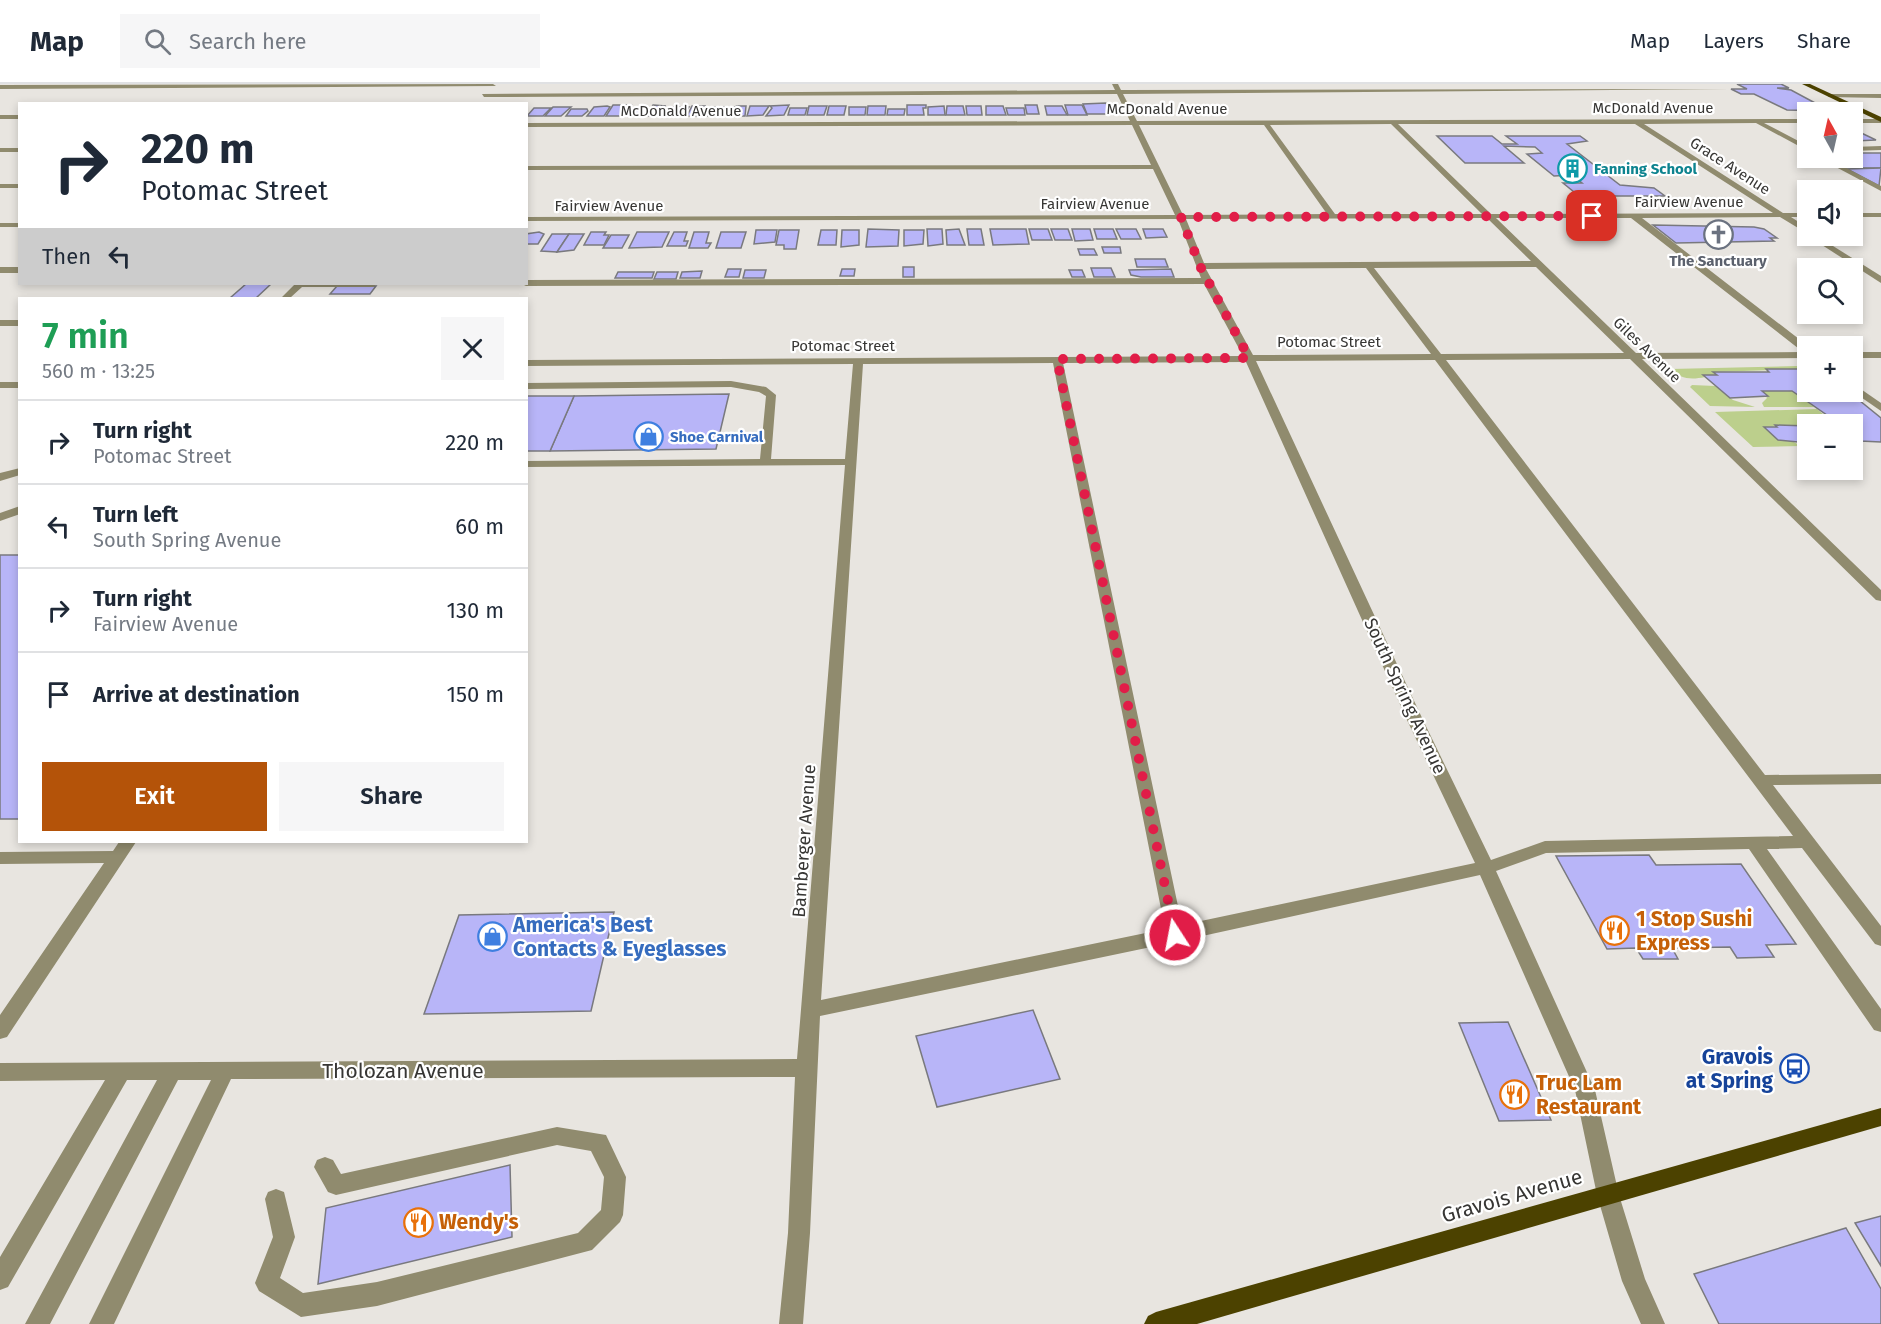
<!DOCTYPE html>
<meta charset="utf-8">
<style>
body{margin:0;font-family:"Fira Sans",sans-serif;background:#f6f6f7;color:#1f2937;height:100vh;display:flex;flex-direction:column;font-size:22px;white-space:nowrap}
*{box-sizing:border-box;margin:0}
p{font-size:20px;color:#747a83}
.icon{flex:none;width:33px;height:33px;fill:none;stroke:currentColor;stroke-width:2;stroke-linecap:round;stroke-linejoin:round}
.map{position:relative;flex:1;overflow:hidden}
.sheet{position:absolute;left:18px;top:213px;width:510px;height:546px;display:flex;flex-direction:column;background:#fff;border-radius:0px;box-shadow:0 3px 9px #0003}
.sheet>*{flex:none}
.hud{position:absolute;left:18px;top:18px;width:510px;height:183px;border-radius:0px;box-shadow:0 3px 9px #0003;background:#fff;color:#1f2937;overflow:hidden}
.needle{width:39px;rotate:352deg}
.tools{position:absolute;left:1797px;top:18px;display:grid;gap:12px}
.tools a{display:grid;place-items:center;width:66px;height:66px;border-radius:0px;background:#fff;box-shadow:0 3px 9px #0003;font-size:30px}
.pin{position:absolute;display:grid;place-items:center;width:51px;height:51px;color:#fff;margin:-26px;border-radius:12px;box-shadow:0 3px 9px #0006}
.me{position:absolute;width:66px;margin:-33px;rotate:349deg;stroke-linejoin:round;filter:drop-shadow(0 0 4px #0008)}
.turn{display:flex;align-items:center;gap:21px;height:126px;padding:0 24px;font-size:27px}
.turn .icon{width:78px;height:78px;stroke-width:2.5}
.turn b{display:block;font-size:42px;line-height:51px}
.then{display:flex;align-items:center;height:57px;padding:0 24px;background:#0003;gap:12px;font-size:22px}
.round{display:grid;place-items:center;flex:none;width:63px;height:63px;border-radius:0px;background:#f6f6f7}
.overview{display:flex;align-items:center;justify-content:space-between;height:102px;padding:0 24px}
h1{font-size:36px;font-weight:600;line-height:45px;color:#1e9e55}
.cta{display:flex;gap:12px;margin-top:auto;padding:12px 24px}
.cta a{flex:1;height:69px;border-radius:0px;background:#b45309;color:#fff;font-size:24px;font-weight:600;line-height:69px;text-align:center}
.cta a+a{background:#f6f6f7;color:#1f2937}
ul{padding:0;list-style:none}
li{display:flex;align-items:center;gap:18px;height:84px;padding:0 24px;border-top:2px solid #e0e1e3}
li div{flex:1}
li b{display:block;font-size:22px}
li em{font-style:normal}
header{display:flex;align-items:center;gap:36px;box-sizing:border-box;height:84px;padding:0 30px;background:#fff;border-bottom:2px solid #e0e1e3}
header strong{font-size:28px}
nav{display:flex;gap:33px;margin-inline-start:auto;font-size:21px}
.search{width:420px;height:54px;background:#f6f6f7;display:flex;align-items:center;gap:15px;box-sizing:border-box;padding:0 21px;border-radius:0px;color:#747a83;font-size:22px}
.map>svg:first-child{display:block}
.green{fill:#bccf8c}
.building{fill:#b8b5f8;stroke:#79797e;stroke-width:1.5}
.lines{fill:none;stroke-linecap:round;stroke-linejoin:round}
.minor{fill:#908b6e;fill-rule:evenodd}
.major{fill:#4c4200;fill-rule:evenodd}
.route{stroke:#e11d48;stroke-width:10;stroke-dasharray:0 18}
.labels{text-anchor:middle;dominant-baseline:central;stroke-width:4.5;stroke-linejoin:round;paint-order:stroke}
.far-street-label{font-size:15px;fill:#373634;stroke:#fff}
.far-culture-label{font-size:15px;font-weight:bold;fill:#0d838f;stroke:#fff;text-anchor:start}
.far-worship-label{font-size:15px;font-weight:bold;fill:#5b616d;stroke:#fff}
.far-shop-label{font-size:15px;font-weight:bold;fill:#366cbe;stroke:#fff;text-anchor:start}
.street-label{font-size:18px;fill:#373634;stroke:#fff}
.near-food-label{font-size:21px;font-weight:bold;fill:#c56008;stroke:#fff;text-anchor:start}
.near-shop-label{font-size:21px;font-weight:bold;fill:#366cbe;stroke:#fff;text-anchor:start}
.near-transit-label{font-size:21px;font-weight:bold;fill:#164399;stroke:#fff;text-anchor:end}
.near-street-label{font-size:21px;fill:#373634;stroke:#fff}
</style>
<header>
<strong>Map</strong>
<div class="search"><svg class="icon" aria-label="search" viewBox="0 0 24 24"><circle cx="10" cy="10" r="6"/><path d="M15 15l6 6"/></svg>Search here</div>
<nav><a>Map</a><a>Layers</a><a>Share</a></nav>
</header>
<div class="map">
<svg width="1881" height="1240" viewBox="0 0 1881 1240">
<rect width="100%" height="100%" fill="#e8e5e0"/>
<g class="green">
<path d="M1798,282L1801,285L1714,288L1717,291H1704L1705,293C1691,296 1680,295 1670,285Z"/>
<path d="M1692,301L1715,302L1733,316L1755,323L1710,322L1690,303Z"/>
<path d="M1762,307H1792L1814,323H1764L1762,319L1767,314Z"/>
<path d="M1817,325L1835,340L1765,343L1778,356H1790L1801,362L1753,363L1715,328Z"/>
</g>
<g class="building">
<path d="M1737,0H1781L1789,4H1777L1791,6L1830,27L1787,26L1754,10H1741L1731,5H1747Z"/>
<path d="M1106,19L1111,30H1087L1083,20Z"/>
<path d="M613,21H631L622,32H606Z"/>
<path d="M653,21L665,22L659,32H647Z"/>
<path d="M789,21L784,31L766,32L772,24L770,22Z"/>
<path d="M907,21H926V24H923L924,31H907Z"/>
<path d="M1025,21H1037L1039,30H1027Z"/>
<path d="M1065,21H1082L1087,31H1068Z"/>
<path d="M607,22L610,23L604,32H587L594,23Z"/>
<path d="M692,22H705L700,32H687Z"/>
<path d="M737,22H746L745,32H728L732,24Z"/>
<path d="M750,22H769L763,31L747,32Z"/>
<path d="M809,22H827L824,31H807Z"/>
<path d="M829,22H846L844,31H827Z"/>
<path d="M868,22H886L885,31H867Z"/>
<path d="M944,22L945,31H928V23Z"/>
<path d="M947,22H963L965,31H946Z"/>
<path d="M966,22H981L982,31H967Z"/>
<path d="M986,22H1003L1006,31H986Z"/>
<path d="M1045,22H1062L1067,31H1047Z"/>
<path d="M553,23H571L561,32H545Z"/>
<path d="M671,23H689L682,32H667Z"/>
<path d="M711,23H729L722,32H707Z"/>
<path d="M849,23H866L865,31H849Z"/>
<path d="M534,24H551L543,32H527Z"/>
<path d="M790,24H807L805,31H788Z"/>
<path d="M1006,24H1024L1025,31H1008Z"/>
<path d="M571,25H587L588,27L582,32H566Z"/>
<path d="M631,25L639,26H649L646,32H627Z"/>
<path d="M888,25H905L904,31H887Z"/>
<path d="M1852,45H1853L1876,56L1854,57Z"/>
<path d="M1437,52H1492L1502,60H1517L1506,52H1580L1587,57L1567,60L1620,101L1654,104L1665,112H1579L1563,99H1582L1572,91L1554,92L1527,70L1542,69L1535,63L1504,62L1524,79H1465Z"/>
<path d="M1852,69H1881V84H1851L1832,74H1852Z"/>
<path d="M1881,84L1879,102L1847,85Z"/>
<path d="M1653,141L1754,143L1764,145L1777,154H1770L1774,157L1676,159Z"/>
<path d="M868,145L899,146L898,162L866,163Z"/>
<path d="M927,145H942L943,160L928,162Z"/>
<path d="M959,145L965,161H947L946,146Z"/>
<path d="M967,145H981L984,161H969Z"/>
<path d="M990,145H1026L1029,160L993,161Z"/>
<path d="M1029,145H1048L1052,156H1032Z"/>
<path d="M1051,145H1068L1072,156H1055Z"/>
<path d="M1072,145H1090L1093,156L1075,157Z"/>
<path d="M1094,145H1113L1117,155H1097Z"/>
<path d="M1116,145H1136L1141,155H1121Z"/>
<path d="M1143,145H1163L1167,153L1146,154Z"/>
<path d="M756,146H777L775,158L754,160Z"/>
<path d="M779,146H799L796,165H784V161H776Z"/>
<path d="M821,146H837L836,161H818Z"/>
<path d="M842,146H859V161L841,163Z"/>
<path d="M904,146H924L923,160L904,162Z"/>
<path d="M539,148L544,150L538,160H526V150Z"/>
<path d="M591,148H606L604,151H609L604,161H584Z"/>
<path d="M637,148H669L662,163L629,164Z"/>
<path d="M674,148H687L684,157H688L686,162H667Z"/>
<path d="M694,148H709L706,159H711L708,164H689Z"/>
<path d="M721,148H746L741,164H716Z"/>
<path d="M552,150H569L557,168L541,167Z"/>
<path d="M569,150H584L574,166L557,168Z"/>
<path d="M611,151H629L622,164H603Z"/>
<path d="M1102,163H1120L1121,169H1104Z"/>
<path d="M1078,165H1094L1097,171H1080Z"/>
<path d="M1135,175H1165L1168,183H1137Z"/>
<rect x="903" y="183" width="11" height="10"/>
<path d="M1091,184H1111L1115,193H1094Z"/>
<path d="M728,185H741L739,193H725Z"/>
<path d="M842,185H855L854,192H840Z"/>
<path d="M1171,185L1174,193H1141L1131,191L1129,186Z"/>
<path d="M745,186H766L764,194H743Z"/>
<path d="M1069,186H1082L1085,193H1072Z"/>
<path d="M702,187L700,194H680L682,188Z"/>
<path d="M618,188H654L652,194H615Z"/>
<path d="M657,188H678L676,195H654Z"/>
<path d="M246,200H271L256,214H230Z"/>
<path d="M337,202H376L370,210H330Z"/>
<path d="M1766,285H1808V308H1849L1881,334V358L1860,357L1852,351V340H1840L1792,307H1762L1768,312L1730,314L1703,291H1717L1713,288H1769Z"/>
<path d="M729,310L716,365L550,367L574,312Z"/>
<path d="M526,312H574L550,367H526Z"/>
<path d="M1775,341L1808,342V359L1778,356L1764,343H1777Z"/>
<rect x="0" y="471" width="20" height="264"/>
<path d="M1649,771L1656,781L1741,780L1796,860L1766,861L1774,873L1737,874L1730,863L1672,864L1678,875H1643L1636,864L1607,865L1556,772Z"/>
<path d="M614,828L591,927L424,930L459,831Z"/>
<path d="M1033,926L1060,995L937,1023L916,952Z"/>
<path d="M1508,938L1551,1036L1499,1037L1459,939Z"/>
<path d="M510,1081L512,1153L318,1200L326,1124Z"/>
<path d="M1881,1132V1182L1855,1139Z"/>
<path d="M1846,1144L1881,1205V1240H1719L1694,1190Z"/>
</g>
<g class="lines">
<g class="minor">
<path d="M1112,0H1118L1121,6L1730,5L1123,10L1137,37L1808,35V39H1764L1808,62V67L1756,39L1644,40L1783,129H1808V133H1791L1808,144V150L1780,133L1642,134L1808,262V274L1642,275L1881,506V517L1876,516L1630,275L1446,276L1765,691L1881,690V700L1773,701L1881,842V862L1875,860L1802,764L1767,765L1881,925V948L1874,946L1749,765L1546,769L1496,787L1595,1006L1619,1111L1645,1195L1665,1240H1641L1622,1197L1597,1111L1575,1006L1480,791L1175,858L820,932L810,1149L803,1240H779L788,1149L795,993L231,995L114,1240H89L211,996H178L50,1240H25L157,996H127L8,1203L0,1206V1173L105,996L0,997V979L797,975L845,381L526,383V377L760,375L766,312L759,308L731,303L526,305V299L731,297L766,303L776,311L771,375H845L853,280L526,282V276L1243,272L1204,200L526,202L522,200H526V196L1201,194L1178,135L526,137V133L1175,131L1153,85L526,86V82L1151,81L1132,41L526,43V39L1130,37L1117,10L484,13L482,10L1115,6ZM1391,40L1482,130H1335L1270,41ZM1398,40H1635L1773,129L1491,130ZM1139,41H1264L1327,130L1183,131ZM1487,134L1531,177L1204,179L1186,135ZM1496,134H1631L1803,268L1636,269ZM1536,183L1624,269L1441,270L1374,184ZM1366,184L1431,270L1253,271L1206,185ZM1435,276L1793,752L1545,757L1491,776L1423,636L1256,277ZM1246,278L1407,636L1475,779L1182,841L1063,279ZM1053,279L1165,845L821,916L863,280Z"/>
<path d="M0,1L493,0L496,2L0,5Z"/>
<path d="M1830,10H1881V14L1828,13Z"/>
<rect x="0" y="31" width="20" height="4"/>
<rect x="1852" y="35" width="29" height="4"/>
<path d="M1881,62V66L1852,67V63Z"/>
<rect x="0" y="64" width="20" height="4"/>
<path d="M1819,74H1827L1881,102V107Z"/>
<rect x="0" y="100" width="20" height="4"/>
<rect x="1852" y="129" width="29" height="4"/>
<rect x="0" y="139" width="20" height="4"/>
<path d="M1808,152H1817L1881,192V199Z"/>
<rect x="0" y="183" width="20" height="6"/>
<path d="M295,200H377L373,203H302L290,214H281Z"/>
<rect x="0" y="236" width="20" height="6"/>
<rect x="1852" y="268" width="29" height="6"/>
<rect x="0" y="298" width="20" height="6"/>
<path d="M1852,299L1881,319V327L1852,307Z"/>
<path d="M20,384V391L0,397V389Z"/>
<path d="M20,422V430L0,437V429Z"/>
<path d="M119,758H136L7,953L0,955V931L104,779L0,780V768L113,767Z"/>
<path d="M557,1043L606,1051L626,1093L623,1131L620,1138L592,1166L377,1222L301,1233L259,1207L255,1199L273,1153L265,1115L268,1108L276,1105L284,1108L295,1153L280,1194L303,1209L377,1198L578,1149L601,1126L604,1093L591,1067L557,1061L336,1111L328,1108L314,1083L317,1076L325,1073L333,1076L341,1090Z"/>
</g>
<g class="major">
<path d="M1802,0H1810L1881,33V38Z"/>
<path d="M1881,1024V1042L1197,1240H1144L1148,1232L1156,1228Z"/>
</g>
</g>
<g class="lines">
<path class="route" d="M1175,851L1057,275L1249,274L1200,182L1181,133L1592,132"/>
</g>
<defs>
<symbol id="building-ring" viewBox="-11 -11 22 22"><circle r="9.5" fill="#fff" stroke="#0f9aa8" stroke-width="1.5"/><path d="M-4-6H4V6H1V3H-1V6H-4ZM-2.5-4.3h1.7v1.8h-1.7ZM.8-4.3h1.7v1.8H.8ZM-2.5-1h1.7V.8h-1.7ZM.8-1h1.7V.8H.8Z" fill="#0f9aa8"/></symbol>
<symbol id="church-ring" viewBox="-11 -11 22 22"><circle r="9.5" fill="#fff" stroke="#6b7280" stroke-width="1.5"/><path d="M-1.2-6h2.4v3.5h3.3v2.4h-3.3V6h-2.4V-.1h-3.3v-2.4h3.3Z" fill="#6b7280"/></symbol>
<symbol id="shop-ring" viewBox="-11 -11 22 22"><circle r="9.5" fill="#fff" stroke="#3f7fe0" stroke-width="1.5"/><path d="M-5-2.5h2.3a2.7 3.5 0 0 1 5.4 0H5L5.5 6h-11ZM-1.5-2.5h3a1.5 2.3 0 0 0-3 0Z" fill="#3f7fe0"/></symbol>
<symbol id="restaurant-ring" viewBox="-11 -11 22 22"><circle r="9.5" fill="#fff" stroke="#e8710a" stroke-width="1.5"/><path d="M-5-6h1v4h1v-4h1v4h1v-4h1v5L-1.5 .5V6h-2V.5L-5-1ZM5-6V6H3V1.5H1.5Q1.5-4 5-6Z" fill="#e8710a"/></symbol>
<symbol id="bus-ring" viewBox="-11 -11 22 22"><circle r="9.5" fill="#fff" stroke="#1a4fb4" stroke-width="1.5"/><path d="M-5-6H5V4H4V6H2V4H-2V6H-4V4H-5ZM-3.5-4V0h7V-4ZM-3.5 1.2v1.5H-2V1.2ZM2 1.2v1.5H3.5V1.2Z" fill="#1a4fb4"/></symbol>
</defs>
<g fill-rule="evenodd">
<use href="#building-ring" x="1556" y="68" width="33" height="33"/>
<use href="#church-ring" x="1702" y="134" width="33" height="33"/>
<use href="#shop-ring" x="632" y="336" width="33" height="33"/>
<use href="#restaurant-ring" x="1598" y="830" width="33" height="33"/>
<use href="#shop-ring" x="476" y="836" width="33" height="33"/>
<use href="#bus-ring" x="1778" y="968" width="33" height="33"/>
<use href="#restaurant-ring" x="1498" y="994" width="33" height="33"/>
<use href="#restaurant-ring" x="402" y="1122" width="33" height="33"/>
</g>
<g class="labels">
<g class="far-street-label">
<text x="1653" y="24">McDonald Avenue</text>
<text x="1167" y="25">McDonald Avenue</text>
<text x="681" y="27">McDonald Avenue</text>
<text transform="translate(1730 82) rotate(33)">Grace Avenue</text>
<text x="1689" y="118">Fairview Avenue</text>
<text x="1095" y="120">Fairview Avenue</text>
<text x="609" y="122">Fairview Avenue</text>
<text x="1329" y="258">Potomac Street</text>
<text x="843" y="262">Potomac Street</text>
<text transform="translate(1647 266) rotate(44)">Giles Avenue</text>
</g>
<g class="far-culture-label">
<text x="1594" y="85">Fanning School</text>
</g>
<g class="far-worship-label">
<text x="1718" y="177">The Sanctuary</text>
</g>
<g class="far-shop-label">
<text x="670" y="353">Shoe Carnival</text>
</g>
<g class="street-label">
<text transform="translate(1405 612) rotate(65)">South Spring Avenue</text>
<text transform="translate(804 757) rotate(-86)">Bamberger Avenue</text>
</g>
<g class="near-food-label">
<text x="1636" y="835">1 Stop Sushi<tspan x="1636" dy="24">Express</tspan></text>
<text x="1536" y="999">Truc Lam<tspan x="1536" dy="24">Restaurant</tspan></text>
<text x="439" y="1138">Wendy's</text>
</g>
<g class="near-shop-label">
<text x="513" y="841">America's Best<tspan x="513" dy="24">Contacts &amp; Eyeglasses</tspan></text>
</g>
<g class="near-transit-label">
<text x="1773" y="973">Gravois<tspan x="1773" dy="24">at Spring</tspan></text>
</g>
<g class="near-street-label">
<text x="403" y="987">Tholozan Avenue</text>
<text transform="translate(1512 1112) rotate(-16)">Gravois Avenue</text>
</g>
</g>
</svg>
<div class="tools">
<a><svg class="needle" viewBox="-14 -14 28 28"><path d="M0-13l5 13h-10z" fill="#e53935"/><path d="M0 13l5-13h-10z" fill="#747a83"/></svg></a>
<a><svg class="icon" aria-label="sound" viewBox="0 0 24 24"><path d="M4 9h4l5-4v14l-5-4H4zM17 9q2 3 0 6"/></svg></a>
<a><svg class="icon" aria-label="search" viewBox="0 0 24 24"><circle cx="10" cy="10" r="6"/><path d="M15 15l6 6"/></svg></a>
<a>+</a>
<a>−</a>
</div>
<div class="pin" style="left:1592px;top:132px;background:#d93025"><svg class="icon" aria-label="arrive" viewBox="0 0 24 24"><path d="M6 21V4h12l-3 4 3 4H6"/></svg></div>
<svg class="me" style="left:1175px;top:851px" viewBox="-20 -20 40 40"><circle r="17" fill="#e11d48" stroke="#fff" stroke-width="3"/><path d="M0-11L8 9 0 5-8 9z" fill="#fff"/></svg>
<div class="hud">
<div class="turn"><svg class="icon" aria-label="right" viewBox="0 0 24 24"><path d="M7 20v-9h11M14 6l5 5-5 5"/></svg><div><b>220 m</b>Potomac Street</div></div>
<div class="then">Then<svg class="icon" aria-label="left" viewBox="0 0 24 24"><path d="M17 20v-9H6M10 6l-5 5 5 5"/></svg></div>
</div>
<section class="sheet">
<div class="overview"><div><h1>7 min</h1><p>560 m · 13:25</p></div><a class="round"><svg class="icon" aria-label="close" viewBox="0 0 24 24"><path d="M6 6l12 12M18 6L6 18"/></svg></a></div>
<ul>
<li><svg class="icon" aria-label="right" viewBox="0 0 24 24"><path d="M7 20v-9h11M14 6l5 5-5 5"/></svg><div><b>Turn right</b><p>Potomac Street</p></div><em>220 m</em></li>
<li><svg class="icon" aria-label="left" viewBox="0 0 24 24"><path d="M17 20v-9H6M10 6l-5 5 5 5"/></svg><div><b>Turn left</b><p>South Spring Avenue</p></div><em>60 m</em></li>
<li><svg class="icon" aria-label="right" viewBox="0 0 24 24"><path d="M7 20v-9h11M14 6l5 5-5 5"/></svg><div><b>Turn right</b><p>Fairview Avenue</p></div><em>130 m</em></li>
<li><svg class="icon" aria-label="arrive" viewBox="0 0 24 24"><path d="M6 21V4h12l-3 4 3 4H6"/></svg><div><b>Arrive at destination</b></div><em>150 m</em></li>
</ul>
<div class="cta"><a>Exit</a><a>Share</a></div>
</section>
</div>
